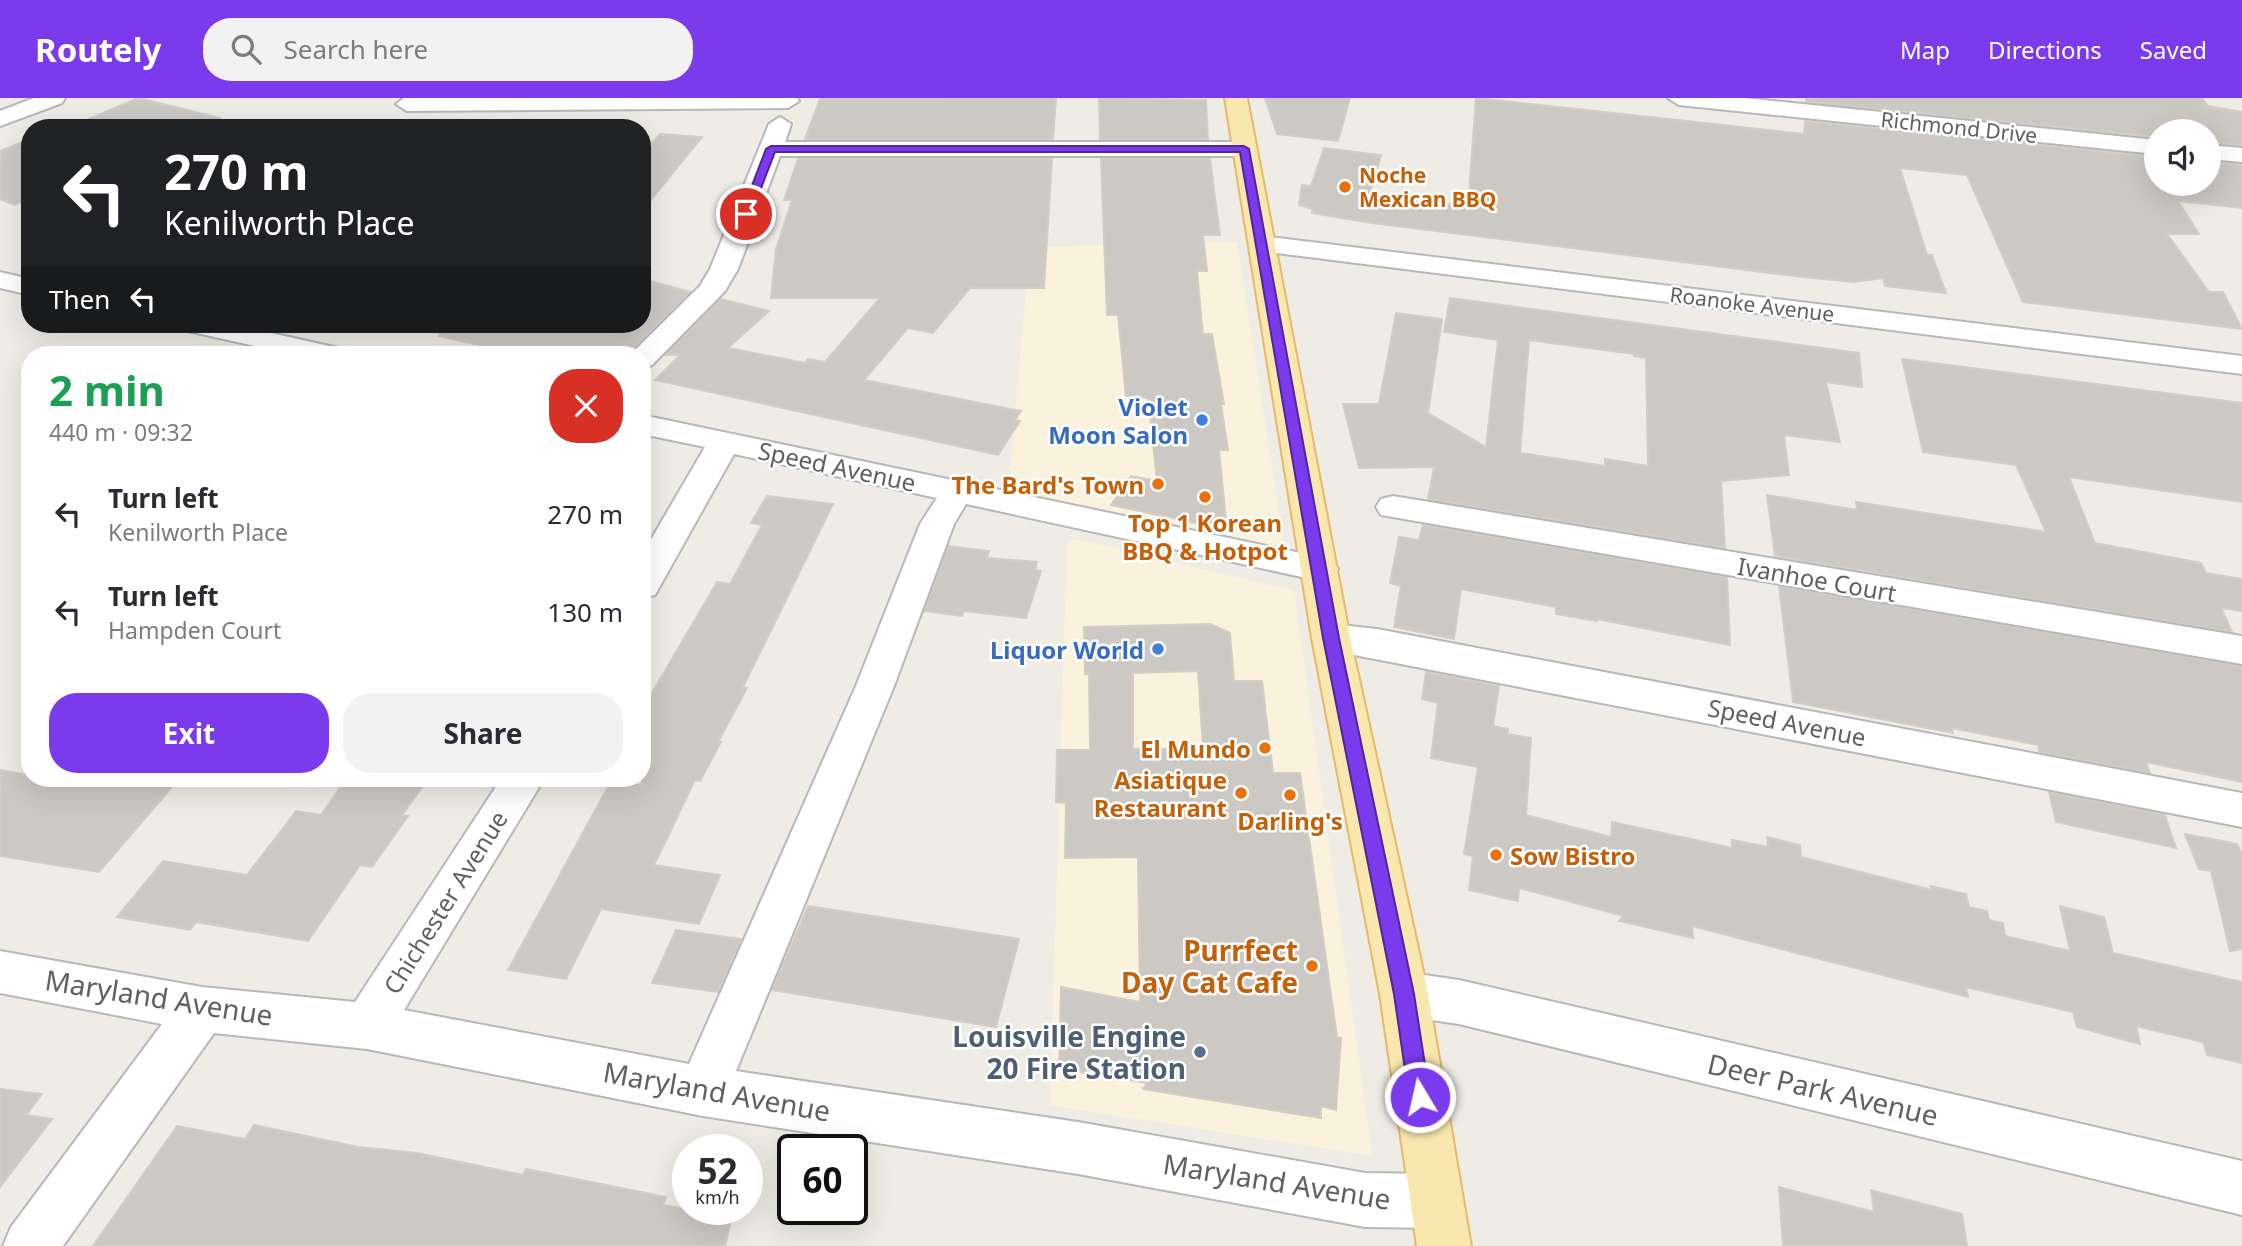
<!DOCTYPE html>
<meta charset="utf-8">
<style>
body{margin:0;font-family:"Noto Sans",sans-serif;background:#f2f2f3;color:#2b2b33;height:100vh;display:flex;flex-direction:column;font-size:26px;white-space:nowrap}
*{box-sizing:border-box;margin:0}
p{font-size:23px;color:#7c7c81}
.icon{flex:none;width:38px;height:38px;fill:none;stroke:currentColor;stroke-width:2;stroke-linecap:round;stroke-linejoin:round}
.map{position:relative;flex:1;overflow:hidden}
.panel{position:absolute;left:21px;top:248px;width:630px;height:441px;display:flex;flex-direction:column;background:#fff;border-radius:28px;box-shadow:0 7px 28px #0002}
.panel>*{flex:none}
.top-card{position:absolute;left:21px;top:21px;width:630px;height:214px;border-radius:28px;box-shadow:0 7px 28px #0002;background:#202124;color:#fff;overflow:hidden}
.controls{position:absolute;left:2144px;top:21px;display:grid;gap:14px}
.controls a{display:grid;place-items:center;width:77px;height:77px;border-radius:50%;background:#fff;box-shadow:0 7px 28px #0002;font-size:35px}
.speed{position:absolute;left:672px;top:1036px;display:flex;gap:14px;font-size:35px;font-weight:700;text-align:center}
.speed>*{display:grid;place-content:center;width:91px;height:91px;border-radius:50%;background:#fff;box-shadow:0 7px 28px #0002;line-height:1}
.speed small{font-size:18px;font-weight:400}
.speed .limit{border:4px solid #111;border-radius:10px;background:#fff;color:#111}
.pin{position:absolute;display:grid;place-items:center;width:60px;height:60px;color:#fff;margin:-30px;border:4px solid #fff;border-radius:50%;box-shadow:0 2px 7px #0007}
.me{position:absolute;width:77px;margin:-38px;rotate:351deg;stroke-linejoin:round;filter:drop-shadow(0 0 5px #0008)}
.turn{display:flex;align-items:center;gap:24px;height:147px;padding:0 28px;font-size:32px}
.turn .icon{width:91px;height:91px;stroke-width:2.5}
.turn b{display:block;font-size:49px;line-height:60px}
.then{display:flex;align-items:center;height:66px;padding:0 28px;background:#0003;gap:14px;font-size:26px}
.round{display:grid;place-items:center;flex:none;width:74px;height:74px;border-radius:28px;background:#f2f2f3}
.headline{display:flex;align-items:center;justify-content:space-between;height:119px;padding:0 28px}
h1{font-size:42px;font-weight:700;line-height:52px;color:#1e9e55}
.primary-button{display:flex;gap:14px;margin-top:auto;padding:14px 28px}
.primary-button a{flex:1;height:80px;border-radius:28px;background:#7c3aed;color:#fff;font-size:28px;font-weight:700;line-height:80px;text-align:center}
.primary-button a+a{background:#f2f2f3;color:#2b2b33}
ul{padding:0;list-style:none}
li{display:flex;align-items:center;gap:21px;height:98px;padding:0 28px}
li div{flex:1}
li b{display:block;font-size:26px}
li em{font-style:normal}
header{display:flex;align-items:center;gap:42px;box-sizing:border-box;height:98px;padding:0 35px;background:#7c3aed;color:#fff}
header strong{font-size:33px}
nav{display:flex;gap:38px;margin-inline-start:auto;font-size:24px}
.search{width:490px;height:63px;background:#f2f2f3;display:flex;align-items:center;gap:18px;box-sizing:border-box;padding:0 24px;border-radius:28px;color:#7c7c81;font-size:26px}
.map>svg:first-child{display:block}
.commercial{fill:#fbf2dd}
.building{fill:#ccc9c4;stroke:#d3cdc4;stroke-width:2;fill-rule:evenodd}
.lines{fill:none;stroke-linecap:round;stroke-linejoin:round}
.minor-casing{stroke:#b6b8bb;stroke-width:4}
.major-casing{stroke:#e7b866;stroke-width:4}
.minor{fill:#fff;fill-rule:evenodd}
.major{fill:#f9e7b0;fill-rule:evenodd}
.route{fill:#7c3aed;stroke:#51269a;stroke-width:2}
.food-dot{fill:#e8710a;stroke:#fff;stroke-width:2.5}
.shop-dot{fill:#3f7fe0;stroke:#fff;stroke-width:2.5}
.service-dot{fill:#5c6f8a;stroke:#fff;stroke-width:2.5}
.labels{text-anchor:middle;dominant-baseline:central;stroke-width:5;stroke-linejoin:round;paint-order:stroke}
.far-street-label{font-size:21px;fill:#5d6165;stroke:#fff}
.far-food-label{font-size:21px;font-weight:bold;fill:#c56008;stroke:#fff;text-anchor:start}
.shop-label{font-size:24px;font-weight:bold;fill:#366cbe;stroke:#fff;text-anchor:end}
.street-label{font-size:24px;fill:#5d6165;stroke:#fff}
.food-label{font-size:24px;font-weight:bold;fill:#c56008;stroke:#fff;text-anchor:end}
.near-food-label{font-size:28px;font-weight:bold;fill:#c56008;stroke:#fff;text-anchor:end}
.near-street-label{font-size:28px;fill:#5d6165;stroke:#fff}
.near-service-label{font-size:28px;font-weight:bold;fill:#4e5e75;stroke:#fff;text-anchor:end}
</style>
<header>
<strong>Routely</strong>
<div class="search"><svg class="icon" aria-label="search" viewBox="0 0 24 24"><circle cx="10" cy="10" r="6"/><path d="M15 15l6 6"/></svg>Search here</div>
<nav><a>Map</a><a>Directions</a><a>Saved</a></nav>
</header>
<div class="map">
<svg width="2242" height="1148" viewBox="0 0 2242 1148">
<rect width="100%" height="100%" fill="#eeece5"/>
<g class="commercial">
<path d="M1237,144L1285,454L1008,394L1030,149Z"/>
<path d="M1075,441L1294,493L1372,1058L1050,1007L1067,445Z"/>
</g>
<g class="building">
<path d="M138,0L220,20L218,30H68Z"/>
<path d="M1056,0L1053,41H805L820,1Z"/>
<path d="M1099,0L1206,2L1208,41H1100Z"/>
<path d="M1265,0H1350L1338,43L1277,36Z"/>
<path d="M1476,0L1804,36L1805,23L2156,59V86H2208V64L2242,67V110L2178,103L2199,136H2167L2209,194H2223L2242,231L2023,204L1967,77L1900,70L1927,157H1932L1946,195L1885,188L1883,180L1854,184L1803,179L1372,125L1312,115L1313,111L1299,107L1302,87L1311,88L1324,50L1381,57L1370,95L1468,109Z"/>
<path d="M1806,0H2202L2208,8L2242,14V47L2208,44V33H2156V39L1806,4Z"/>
<path d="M660,36L702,39L642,113V57Z"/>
<path d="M30,41V100L15,107L0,101V53Z"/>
<path d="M798,61H1052L1044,190H970L933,235L908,230L864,282L1021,313L1015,322L1020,323L998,357L655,282L680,257H665L721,201L769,213L728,250L805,265L808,261L825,264L880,200H771L776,151L792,102H784Z"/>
<path d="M1101,61H1210L1220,137H1203L1207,173H1197L1203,236H1212L1224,306H1221L1228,352H1219L1227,432L1111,407L1131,378L1157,383L1148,300L1126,298L1118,217H1107Z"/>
<path d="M642,181L691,194L627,257H521L439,238L440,226H642Z"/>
<path d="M1450,200L1859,255L1862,289L1826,284L1840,344L1784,337L1789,377L1721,383L1725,450L1428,401L1434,369L1359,370L1343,306H1379L1396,215L1442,221L1428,315L1486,349L1498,242L1444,234ZM1529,242L1634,256V258L1646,260L1648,368L1605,361V368L1520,355Z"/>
<path d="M1902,261L2242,305V404L2069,379L2095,445L2201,465L2206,475L2242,481V513L2221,510L2232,534L1775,458L1767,397L1857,412L1856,404L2046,434L2016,367L1923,354Z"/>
<path d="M767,398L833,406L743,589L747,590L718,644H721L700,683L695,682L654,767L720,777L699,826L601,811L566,881L508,872L611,683L642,687V612L717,484L730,486L762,427L751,425Z"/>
<path d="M1423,427L1727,479L1730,547L1597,521V523L1556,516V509L1461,491L1454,541L1394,529L1401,488L1390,485L1399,439L1419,442Z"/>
<path d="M948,448L989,453L987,460L1037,464L1035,472L1041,473L1026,520L964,513L962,518L924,513Z"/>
<path d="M1779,488L2242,568V684L2146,664L2150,675L2039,654L2038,647L1952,630L1953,635L1793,604Z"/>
<path d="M1210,526L1230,535L1234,583H1262L1273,675H1300L1337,939L1341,940L1336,1012L1321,1008V1020L1143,991L1147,985L1059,971L1061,889L1140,904L1138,759L1065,760L1066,705L1056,704L1057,652H1090L1089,576H1085L1084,529ZM1198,573L1203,651H1133V575Z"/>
<path d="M1426,574L1499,588L1493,628L1508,631L1507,636L1531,640L1526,717L1611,739L1612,724L1732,750V742L1768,749L1767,739L1800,747L1801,759L1932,792L1931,788L1966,796L1969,809L1987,813L1989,822L2003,825L2005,838L2070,853L2060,808L2104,819L2113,855L2242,884V965L2207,957L2203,944L2136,928L2140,946L2077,929L2073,914L1966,889L1968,899L1692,828L1693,840L1619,823L1624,818L1519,790L1518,803L1469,792L1473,758L1464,756L1478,669L1431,660L1438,605L1422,601Z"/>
<path d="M0,672L30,677V681H179L99,774L0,758Z"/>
<path d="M346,681H428L402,717L408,718L372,769L360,767L308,843L196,824L190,832L117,819L163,763L247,777L296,713L321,717Z"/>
<path d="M2049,694L2165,717L2176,750L2056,724Z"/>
<path d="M2185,736L2237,746L2242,756V851L2230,853L2211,773L2199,771Z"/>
<path d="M808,808L1019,841L996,929L772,892Z"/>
<path d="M676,832L741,841L718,894L652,885Z"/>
<path d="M0,991L42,996L26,1017L52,1021L0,1089Z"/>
<path d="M254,1027L358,1049L417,1055L523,1077L526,1071L666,1099L663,1107L732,1119L725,1148H93L177,1028L245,1041Z"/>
<path d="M1779,1089L1874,1114L1871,1092L1962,1116L1967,1148H1783Z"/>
</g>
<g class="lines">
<defs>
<g id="minor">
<path d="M34,0H65L62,5L0,28V13Z"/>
<path d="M404,0H797L799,3L788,10L407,13L396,6Z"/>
<path d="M1668,0H1744L2156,42V56L1679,7Z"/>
<path d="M780,19L791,26L785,44H1244L1252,46L1256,51L1252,56L1244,58H780L738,171L725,193L652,267L642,270V257H630L700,188L710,171L769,26Z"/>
<path d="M2208,47L2242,50V64L2208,61Z"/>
<path d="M1262,138L2242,258V276L1253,152L1249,146L1253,140Z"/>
<path d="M0,174L30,181V197L0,190Z"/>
<path d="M179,226H231L343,251L348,257H295L183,232Z"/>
<path d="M642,317L1320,459L1333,462L1338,471L1333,480L1320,483L966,406L954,426L894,588L736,973L1078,1024L1365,1075L1436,1076L1455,1084L1463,1103L1455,1122L1436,1130L1365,1129L1078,1076L703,1018L367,951L214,935L63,1148H3L11,1129L162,926L0,895V853L202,889L355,904L501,681H544L404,912L689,966L856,588L920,426L937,400L734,356L655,497L642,500V457L705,349L642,336Z"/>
<path d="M1393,398L2242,538V566L1381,417L1376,409L1381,401Z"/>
<path d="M1331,526L1377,531L2242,695V729L1318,550L1312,540L1318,530Z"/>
<path d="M1404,874L1459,882L2242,1063V1117L1459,926L1404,918L1387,912L1380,896L1387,880Z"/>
</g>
<path id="major" d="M1225,0H1247L1350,540L1428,896L1471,1148H1417L1380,896L1312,540Z"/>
</defs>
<use href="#minor" class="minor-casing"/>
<use href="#major" class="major-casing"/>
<use href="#minor" class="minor"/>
<use href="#major" class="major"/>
</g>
<path class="route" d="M1244,48L1249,51L1339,540L1414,896L1430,999L1427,1007L1420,1010L1412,1007L1409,999L1394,896L1323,540L1240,54H775L751,116L746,119L741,116L766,51L771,48Z"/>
<g class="food-dot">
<circle cx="1345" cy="89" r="7"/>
<circle cx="1158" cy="386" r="7"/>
<circle cx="1205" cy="399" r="7"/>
<circle cx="1265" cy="650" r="7"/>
<circle cx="1241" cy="695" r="7"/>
<circle cx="1290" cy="697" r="7"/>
<circle cx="1496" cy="757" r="7"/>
<circle cx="1312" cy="868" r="7"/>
</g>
<g class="shop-dot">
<circle cx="1202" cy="322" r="7"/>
<circle cx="1158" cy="551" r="7"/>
</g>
<circle class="service-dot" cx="1200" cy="954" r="7"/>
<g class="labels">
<g class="far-street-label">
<text transform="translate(1959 29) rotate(6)">Richmond Drive</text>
<text transform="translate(1752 206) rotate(7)">Roanoke Avenue</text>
</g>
<g class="far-food-label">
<text x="1359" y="77">Noche<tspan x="1359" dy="24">Mexican BBQ</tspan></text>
</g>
<g class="shop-label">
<text x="1188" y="308">Violet<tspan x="1188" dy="28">Moon Salon</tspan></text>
<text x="1144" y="551">Liquor World</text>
</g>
<g class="street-label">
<text transform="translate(837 368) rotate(12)">Speed Avenue</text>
<text transform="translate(1817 481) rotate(10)">Ivanhoe Court</text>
<text transform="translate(1787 624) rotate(11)">Speed Avenue</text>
<text transform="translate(445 804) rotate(-58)">Chichester Avenue</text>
</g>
<g class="food-label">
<text x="1144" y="386">The Bard's Town</text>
<text x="1205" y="424" text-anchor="middle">Top 1 Korean<tspan x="1205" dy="28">BBQ &amp; Hotpot</tspan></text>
<text x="1251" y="650">El Mundo</text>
<text x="1227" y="681">Asiatique<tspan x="1227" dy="28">Restaurant</tspan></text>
<text x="1290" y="722" text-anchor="middle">Darling's</text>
<text x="1510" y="757" text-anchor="start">Sow Bistro</text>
</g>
<g class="near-food-label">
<text x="1298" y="852">Purrfect<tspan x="1298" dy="32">Day Cat Cafe</tspan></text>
</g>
<g class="near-street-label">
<text transform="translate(159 899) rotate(9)">Maryland Avenue</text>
<text transform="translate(1823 991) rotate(13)">Deer Park Avenue</text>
<text transform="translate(717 993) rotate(10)">Maryland Avenue</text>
<text transform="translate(1277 1083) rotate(9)">Maryland Avenue</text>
</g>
<g class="near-service-label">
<text x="1186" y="938">Louisville Engine<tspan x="1186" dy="32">20 Fire Station</tspan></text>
</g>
</g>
</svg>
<div class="controls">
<a><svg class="icon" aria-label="sound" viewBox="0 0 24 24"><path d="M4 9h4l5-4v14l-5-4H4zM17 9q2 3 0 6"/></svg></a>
</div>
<div class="speed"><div>52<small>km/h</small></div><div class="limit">60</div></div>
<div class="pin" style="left:746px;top:116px;background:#d93025"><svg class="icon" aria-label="arrive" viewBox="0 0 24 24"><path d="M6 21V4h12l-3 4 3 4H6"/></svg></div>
<svg class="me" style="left:1420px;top:999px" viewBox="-20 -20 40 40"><circle r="17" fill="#7c3aed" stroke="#fff" stroke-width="3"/><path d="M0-11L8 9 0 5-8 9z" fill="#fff"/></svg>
<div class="top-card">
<div class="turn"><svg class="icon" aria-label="left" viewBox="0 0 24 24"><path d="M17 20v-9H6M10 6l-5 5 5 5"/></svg><div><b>270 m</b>Kenilworth Place</div></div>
<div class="then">Then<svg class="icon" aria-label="left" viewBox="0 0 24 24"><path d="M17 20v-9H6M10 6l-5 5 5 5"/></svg></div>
</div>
<section class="panel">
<div class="headline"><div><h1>2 min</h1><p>440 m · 09:32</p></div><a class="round" style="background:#d93025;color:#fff"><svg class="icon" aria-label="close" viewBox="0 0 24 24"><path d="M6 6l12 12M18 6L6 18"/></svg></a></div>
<ul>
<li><svg class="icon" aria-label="left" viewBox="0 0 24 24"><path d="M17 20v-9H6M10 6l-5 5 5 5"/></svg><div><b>Turn left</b><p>Kenilworth Place</p></div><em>270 m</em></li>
<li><svg class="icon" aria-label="left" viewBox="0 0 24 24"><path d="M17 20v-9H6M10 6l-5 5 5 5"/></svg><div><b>Turn left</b><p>Hampden Court</p></div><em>130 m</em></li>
</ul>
<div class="primary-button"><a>Exit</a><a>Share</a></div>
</section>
</div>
